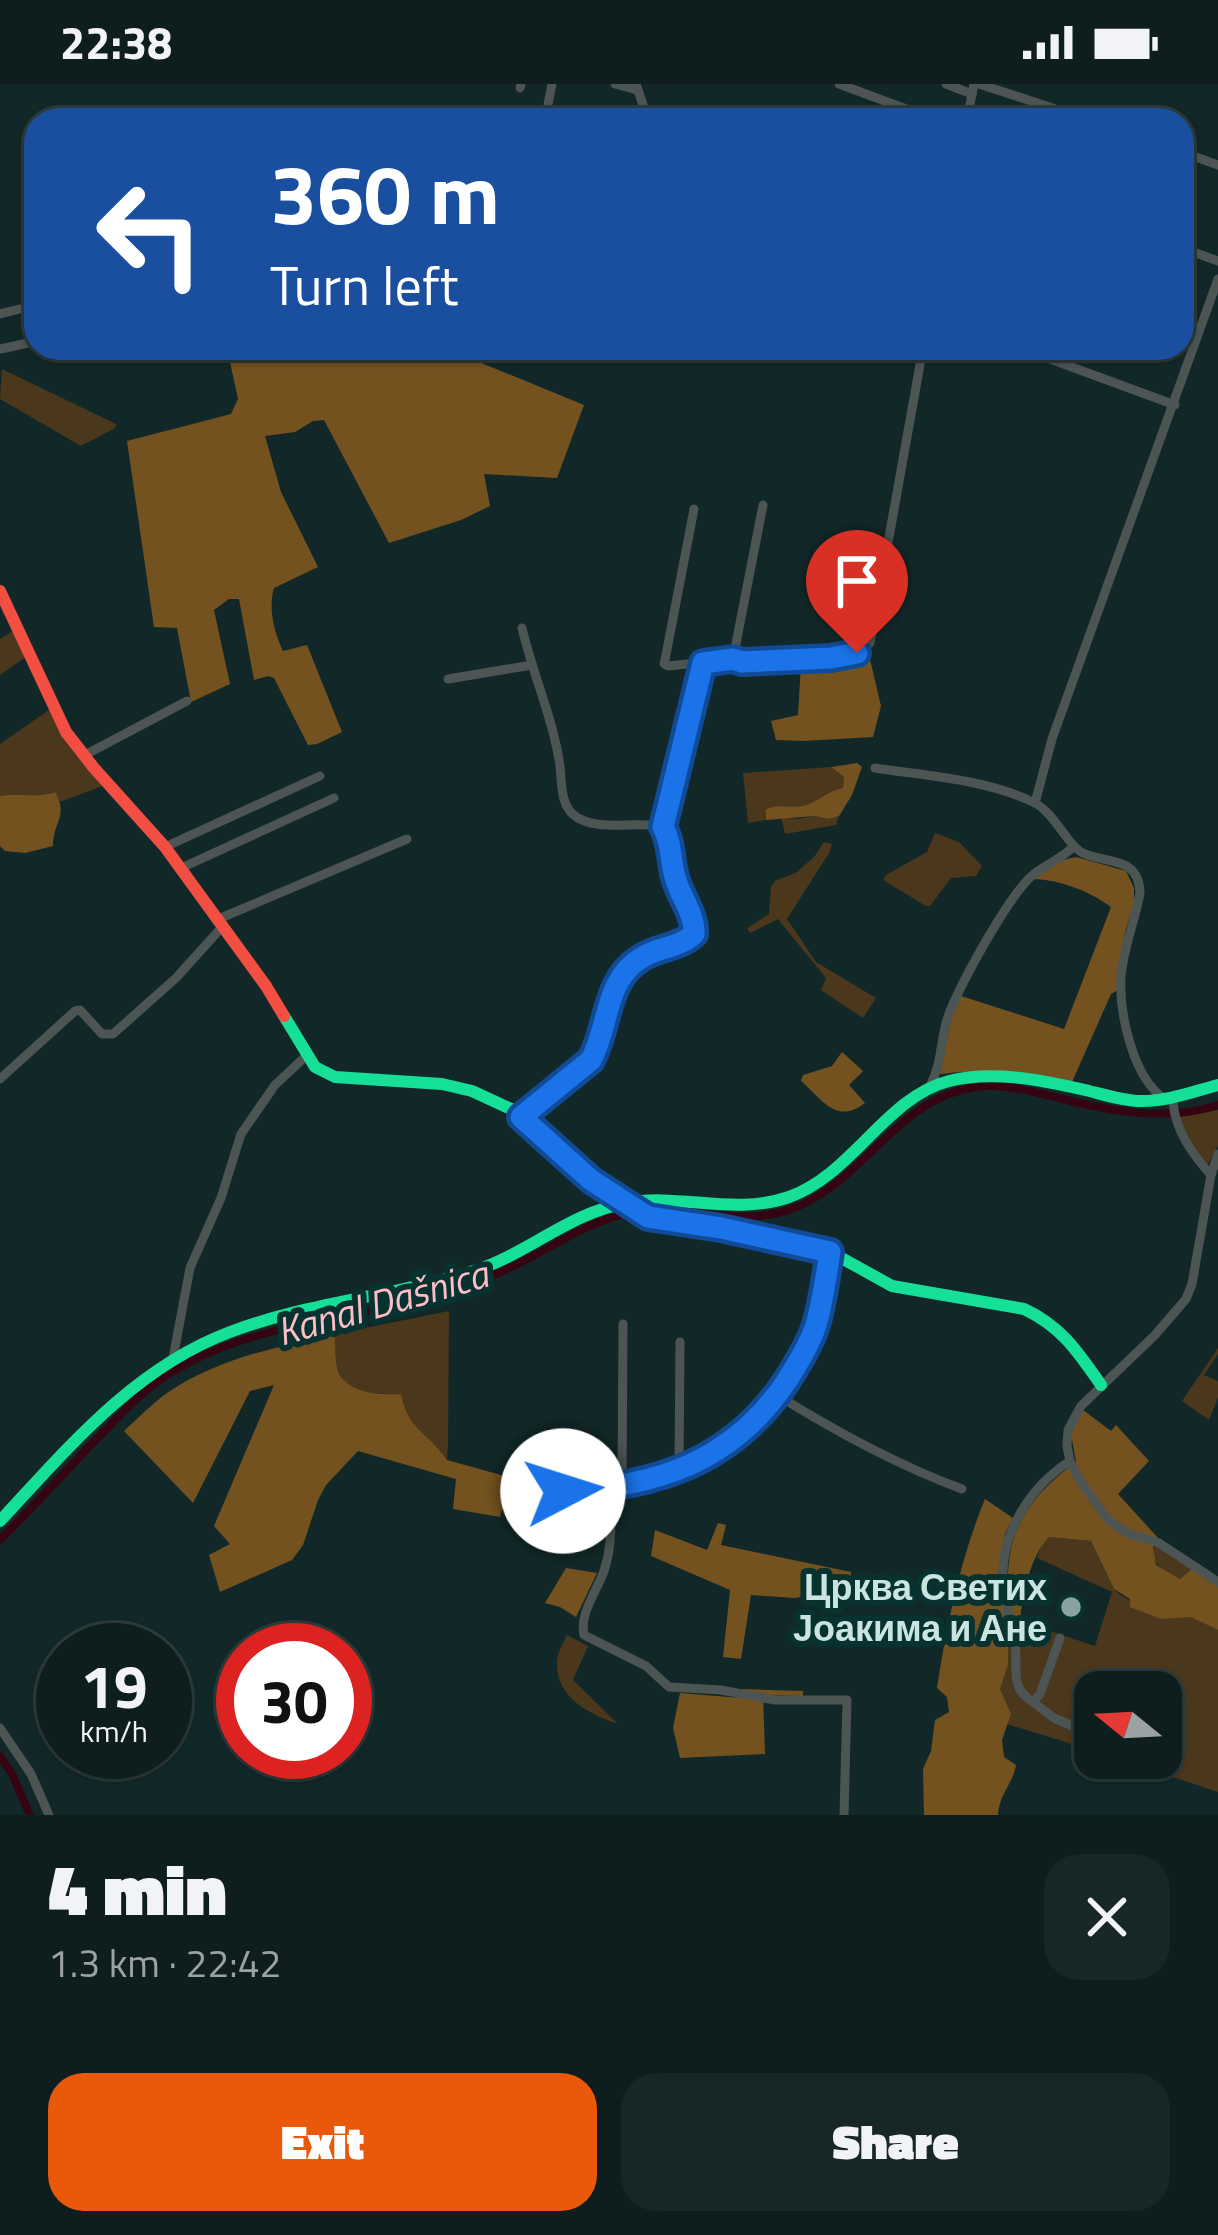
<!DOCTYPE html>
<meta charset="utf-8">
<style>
body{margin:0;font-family:"Titillium Web",sans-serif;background:#172727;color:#f1f3f6;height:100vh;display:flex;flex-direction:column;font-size:45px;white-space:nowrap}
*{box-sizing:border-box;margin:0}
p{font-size:39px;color:#9ba2a4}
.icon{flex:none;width:66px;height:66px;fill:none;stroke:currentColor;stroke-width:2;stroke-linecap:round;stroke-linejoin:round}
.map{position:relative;height:1731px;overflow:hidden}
.panel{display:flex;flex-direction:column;background:#0e1e1e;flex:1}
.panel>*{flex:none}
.guide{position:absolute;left:24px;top:24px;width:1170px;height:252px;border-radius:36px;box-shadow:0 3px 9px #0004,0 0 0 3px #2e3c3c;background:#1a4fa0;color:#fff;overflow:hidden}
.needle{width:78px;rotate:288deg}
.tools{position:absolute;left:1074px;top:1587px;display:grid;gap:24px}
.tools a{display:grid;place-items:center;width:108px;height:108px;border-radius:24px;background:#0e1e1e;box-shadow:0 3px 9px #0004,0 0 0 3px #2e3c3c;font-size:60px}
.speed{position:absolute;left:36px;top:1539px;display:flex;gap:24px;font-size:60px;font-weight:700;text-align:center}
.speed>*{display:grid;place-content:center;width:156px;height:156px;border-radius:50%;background:#0e1e1e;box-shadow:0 3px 9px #0004,0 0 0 3px #2e3c3c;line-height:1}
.speed small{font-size:30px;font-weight:400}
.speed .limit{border:18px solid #d22;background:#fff;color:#111}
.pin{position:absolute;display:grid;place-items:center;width:102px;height:102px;color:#fff;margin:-123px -51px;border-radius:50% 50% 50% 0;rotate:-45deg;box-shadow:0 0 12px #0007}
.pin .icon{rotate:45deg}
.me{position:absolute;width:132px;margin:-66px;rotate:85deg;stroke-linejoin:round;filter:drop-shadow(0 0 9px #0008)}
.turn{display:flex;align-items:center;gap:42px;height:252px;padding:0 48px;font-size:54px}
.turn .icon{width:156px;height:156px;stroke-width:2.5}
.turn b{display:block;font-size:84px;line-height:102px}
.round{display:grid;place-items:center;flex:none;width:126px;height:126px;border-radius:36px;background:#172727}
.headline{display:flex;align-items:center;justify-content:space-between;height:204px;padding:0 48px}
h1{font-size:72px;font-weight:800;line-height:90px}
.button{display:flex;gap:24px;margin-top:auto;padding:24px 48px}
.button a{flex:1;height:138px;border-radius:36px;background:#ea580c;color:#fff;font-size:48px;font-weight:800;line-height:138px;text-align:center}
.button a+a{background:#172727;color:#f1f3f6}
.status{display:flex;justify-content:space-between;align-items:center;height:84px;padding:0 60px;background:#0e1e1e;direction:ltr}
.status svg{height:33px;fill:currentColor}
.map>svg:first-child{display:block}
.green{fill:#4a371c}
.forest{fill:#745220}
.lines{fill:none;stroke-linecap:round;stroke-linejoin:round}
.canal{stroke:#350412;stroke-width:8}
.street{stroke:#4c5554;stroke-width:9}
.fast{stroke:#16e098;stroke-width:12}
.jam{stroke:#f24e42;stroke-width:12}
.route-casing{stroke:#114b97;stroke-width:30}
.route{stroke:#1a73e8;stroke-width:21}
.poi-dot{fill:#8aa2a0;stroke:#083230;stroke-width:4.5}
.labels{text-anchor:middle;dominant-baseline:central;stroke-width:12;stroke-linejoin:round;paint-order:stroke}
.poi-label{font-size:36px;font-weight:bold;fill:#cae4e1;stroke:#083230;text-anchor:end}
.water-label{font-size:39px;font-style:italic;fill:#fdbec7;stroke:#083230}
</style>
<div class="status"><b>22:38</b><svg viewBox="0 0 49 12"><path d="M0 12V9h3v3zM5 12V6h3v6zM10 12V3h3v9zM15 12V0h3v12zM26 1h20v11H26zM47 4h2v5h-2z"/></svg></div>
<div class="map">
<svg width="1218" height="1731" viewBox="0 0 1218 1731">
<rect width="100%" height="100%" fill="#122828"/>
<g class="green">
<path d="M2,285L116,340L115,344L81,362L0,315Z"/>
<path d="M14,546L27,572L0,591V555Z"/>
<path d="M49,626L74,668L102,702L60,718L54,708C32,715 21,708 0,712V660Z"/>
<path d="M831,683L844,693L843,704C828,706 821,717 806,721C792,725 780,720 766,725V736L748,739L743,689Z"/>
<path d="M815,732L829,735L839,732L836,741L785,750L781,733L797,735Z"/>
<path d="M935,749L959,758L982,782L976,792L951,794L930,822H926L883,796L886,791L927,768Z"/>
<path d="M824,758L832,760L829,769L787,835L816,878L876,914L863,934L821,906L826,894L778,835L750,849L747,844L769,830L771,802L775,797L797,788L814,773Z"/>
<path d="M1218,1026V1062L1208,1080C1193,1070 1186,1049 1178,1033Z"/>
<path d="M449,1227L448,1361L447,1376C428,1347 409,1348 401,1310C382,1311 353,1310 341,1293C334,1283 336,1262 335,1250Z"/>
<path d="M1218,1264V1270L1204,1291L1218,1297V1314L1209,1336L1182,1317Z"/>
<path d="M1049,1453L1091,1457L1114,1505L1119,1510L1161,1535L1191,1532L1218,1546V1708L1116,1674H1161V1608H1095V1658L1087,1656L1085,1662L1095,1667L1007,1640L1010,1630L1000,1605L1008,1581V1554L1020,1537L1095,1562L1112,1508L1037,1474L1044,1456Z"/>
<path d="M1155,1460L1192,1485L1180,1495C1164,1486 1148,1481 1155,1460Z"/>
<path d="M567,1551L588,1562L573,1596L618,1640C589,1630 557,1614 557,1580C556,1571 563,1560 567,1551Z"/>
</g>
<g class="forest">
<path d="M227,264H445L584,321L557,394L484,390L490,422L461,436L389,459L324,336L313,337L295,348L265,352L281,408L318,483L274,504C268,524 274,548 283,567L307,561L342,648L317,660L308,661L274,594L268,592L254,596L239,515H229L214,526L230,600L191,618L177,544L154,543L127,357L231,330L238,315Z"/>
<path d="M868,567L881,622L873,653L803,657L776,656L771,637L798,631L801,579L858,571Z"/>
<path d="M857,679L862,683L852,711L839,732L829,735L815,732L766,736V725C780,719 792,725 806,721C820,717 828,706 843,704L844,693L831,683Z"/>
<path d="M55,708C69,733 53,737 53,762L25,769L5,767L0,762V712C21,708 32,715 55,708Z"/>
<path d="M1076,773L1126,787L1134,804V819L1125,848L1118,906L1111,910L1072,998C1020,988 993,984 940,990L952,930L961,912L1064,945L1111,823C1089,807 1061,796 1033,795L1063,776Z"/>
<path d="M842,968L863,987L849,1001L865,1019C836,1041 823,1016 801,997L803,991L832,982Z"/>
<path d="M335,1250C336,1262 334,1283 341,1293C354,1310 382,1311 401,1310C409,1348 428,1347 447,1376L519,1396L518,1403L560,1409L561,1400H603L604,1439L502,1425L500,1433L453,1425L456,1395L358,1367L326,1401L318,1416L303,1461L292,1476L220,1508L209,1471L230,1460L214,1442L274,1301L250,1307L193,1419L124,1347C138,1334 152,1320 167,1309C217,1275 276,1263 335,1250Z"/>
<path d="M1083,1326L1111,1347L1116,1341L1149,1377L1118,1410L1159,1455L1153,1463L1156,1481L1180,1495L1192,1485L1218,1501V1546L1191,1533L1161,1535L1130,1523V1515L1114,1505L1091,1457L1049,1453C1030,1473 1023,1509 1020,1537L1015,1541C996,1469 1016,1421 1076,1378L1071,1350Z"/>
<path d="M985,1415L1013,1434L1005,1450L998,1492L1008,1554V1581L1000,1605L1011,1630L1002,1656L1004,1673L1016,1681C1013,1700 999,1710 998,1731H924L923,1685L931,1667L935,1636L949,1628L947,1613L937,1604C947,1539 960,1476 985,1415Z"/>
<path d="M718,1439L726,1441L721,1461L851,1488L850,1504L795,1514L751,1511L741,1575L723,1573L730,1506L651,1472L655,1446L707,1466Z"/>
<path d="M566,1484L597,1489L576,1533L560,1523L545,1519Z"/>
<path d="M743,1605L803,1607V1612L763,1611L765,1670L680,1674L673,1644L680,1609L741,1614Z"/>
</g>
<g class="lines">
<g class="canal">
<path d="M0,1456C30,1426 59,1395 88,1364C111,1341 133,1315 160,1296C246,1236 358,1237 454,1206C483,1197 511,1184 537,1170C566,1154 595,1136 628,1129C678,1119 731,1142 782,1128C860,1107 894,1014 976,1003C1006,999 1038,1009 1066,1016C1115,1028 1168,1037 1218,1021"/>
<path d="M0,1672L12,1690L30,1731"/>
</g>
<g class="street">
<path d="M615,0L637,6"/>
<path d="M636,0L643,21V36"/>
<path d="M839,0L936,36"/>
<path d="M946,0L972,10"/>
<path d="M979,0L1089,36"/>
<path d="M520,4L521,0"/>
<path d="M545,36L552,0"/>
<path d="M967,36L974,0"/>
<path d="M1182,68L1218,81"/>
<path d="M1182,164L1218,177"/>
<path d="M0,230L36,221"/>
<path d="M1020,264L1175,321"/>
<path d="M1,265L36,257"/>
<path d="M694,425L665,576L664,580L668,582L733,575L763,421"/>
<path d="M522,544C533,591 553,634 560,682C562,700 560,724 578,734C603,748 638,736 663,743"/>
<path d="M733,575L742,578C774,577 847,582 870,559L923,264"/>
<path d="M448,595L532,581"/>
<path d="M83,672L187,617"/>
<path d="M875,684C926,692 985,695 1033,718C1056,729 1067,763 1085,770C1110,780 1139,773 1140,809C1135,837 1123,865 1121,893C1119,929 1133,995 1165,1015"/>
<path d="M1035,719L1052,655L1218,195"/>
<path d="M165,763L320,692"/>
<path d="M179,785L334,714"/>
<path d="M216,836L407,755"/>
<path d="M0,995L75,927L80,926L102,950H113L176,894L222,843"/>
<path d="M931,1000C943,977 940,950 950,927C963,896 1009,810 1034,790C1046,780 1061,775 1073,763"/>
<path d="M1173,1019C1176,1047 1192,1070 1211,1091"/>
<path d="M521,1033L591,976C609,941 604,897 641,874C658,863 679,864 694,850C694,829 680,813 674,793C670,776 672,758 663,743L703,579"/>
<path d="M1218,1070L1211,1091L1192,1200L1186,1215L1155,1251L1081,1322L1068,1346L1067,1362L1070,1377L1080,1397L1108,1436L1127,1449L1159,1459L1218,1498"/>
<path d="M173,1274L190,1184L221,1114L241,1050L275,1001L306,972"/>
<path d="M777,1311C835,1347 897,1381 962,1405"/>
<path d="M679,1385L680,1258"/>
<path d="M520,1401L563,1407L617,1404L686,1382L733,1357L749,1344L777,1311L796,1283L816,1244L830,1168"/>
<path d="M622,1402L623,1240"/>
<path d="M617,1404L612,1409C610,1437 613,1460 604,1487C597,1507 579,1530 584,1551L646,1582L669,1603L721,1606L775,1616H847L844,1731"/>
<path d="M1060,1554L1040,1610L1033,1618C1008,1602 1019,1586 1015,1560C1011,1538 1004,1517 1003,1495C1001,1448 1031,1402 1070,1377"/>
<path d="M1033,1618L1054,1634L1077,1644"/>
<path d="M0,1644L31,1690L49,1731"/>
</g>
<g class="fast">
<path d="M284,932L315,983L335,993L442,1000L472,1007L511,1025L591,1096L648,1133L816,1164L836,1171L892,1202L1024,1225C1061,1242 1078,1268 1101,1301"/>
<path d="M0,1437C68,1364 134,1284 230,1248C309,1218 396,1212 477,1186C528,1169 572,1128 626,1119C680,1109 735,1132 789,1113C852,1091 886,1013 949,997C992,986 1042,996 1085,1006C1102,1010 1120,1016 1138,1017C1166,1018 1192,1008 1218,1001"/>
</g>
<path class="jam" d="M0,507L66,648L94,684L165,763L266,902L284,932"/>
</g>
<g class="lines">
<defs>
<path id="route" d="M563,1407C656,1403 732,1378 786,1298C797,1281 810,1260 816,1241C823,1217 826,1192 830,1168L721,1144L648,1133L591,1096L521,1033L591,976C610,941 604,897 641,874C658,863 679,864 694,850C695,829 680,813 675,793C670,776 672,759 663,743L703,579L733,575L742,578L831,574L857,569"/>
</defs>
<use href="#route" class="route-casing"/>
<use href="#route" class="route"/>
</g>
<circle class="poi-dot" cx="1071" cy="1523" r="12"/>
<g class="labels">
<g class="poi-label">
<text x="1047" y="1502">Црква Светих<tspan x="1047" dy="41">Јоакима и Ане</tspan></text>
</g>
<g class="water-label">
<text transform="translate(382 1218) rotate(-16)">Kanal Dašnica</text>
</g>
</g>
</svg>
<div class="tools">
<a><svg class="needle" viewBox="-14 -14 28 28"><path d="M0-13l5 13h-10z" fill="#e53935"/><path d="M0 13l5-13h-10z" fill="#9ba2a4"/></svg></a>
</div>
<div class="speed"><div>19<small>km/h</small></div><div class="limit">30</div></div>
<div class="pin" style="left:857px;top:569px;background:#d93025"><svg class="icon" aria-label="arrive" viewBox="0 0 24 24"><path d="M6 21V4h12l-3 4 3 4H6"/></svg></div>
<svg class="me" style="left:563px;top:1407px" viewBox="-20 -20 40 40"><circle r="19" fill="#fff"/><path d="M0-13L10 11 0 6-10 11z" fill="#1a73e8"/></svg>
<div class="guide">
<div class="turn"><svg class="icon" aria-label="left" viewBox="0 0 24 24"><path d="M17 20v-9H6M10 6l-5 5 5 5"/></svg><div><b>360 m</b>Turn left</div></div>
</div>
</div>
<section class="panel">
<div class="headline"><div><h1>4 min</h1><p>1.3 km · 22:42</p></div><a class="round"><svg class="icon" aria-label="close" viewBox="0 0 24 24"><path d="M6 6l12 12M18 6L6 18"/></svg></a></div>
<div class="button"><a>Exit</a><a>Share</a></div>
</section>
